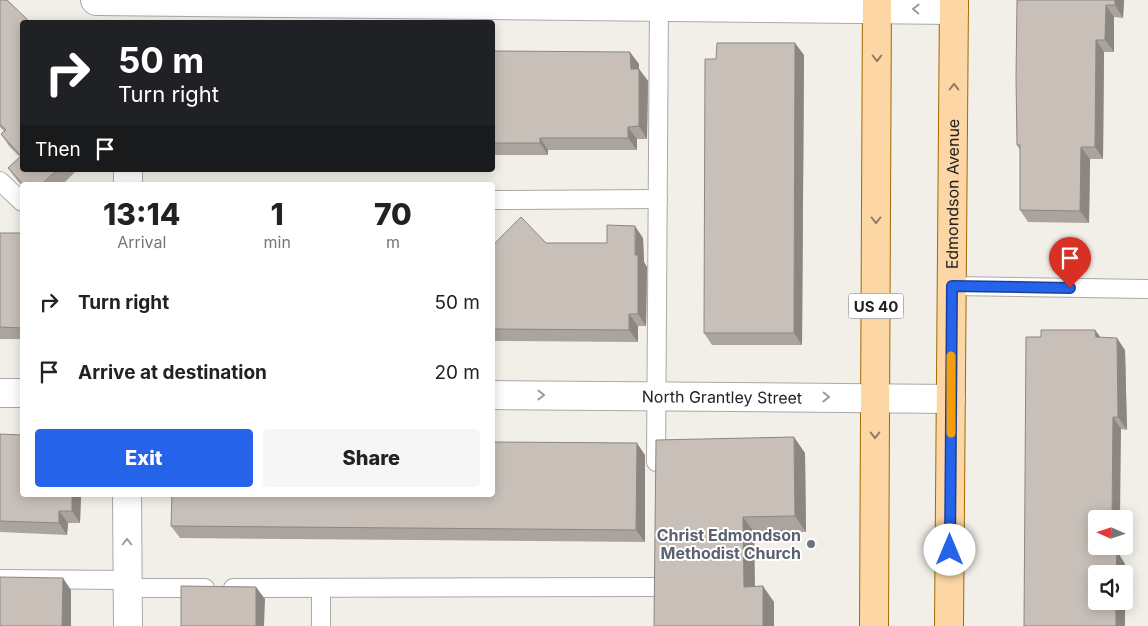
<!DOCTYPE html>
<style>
body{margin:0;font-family:Inter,sans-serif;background:#f6f6f6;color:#222;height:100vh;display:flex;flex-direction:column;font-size:19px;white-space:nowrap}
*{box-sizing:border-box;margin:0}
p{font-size:16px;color:#767676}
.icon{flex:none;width:28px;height:28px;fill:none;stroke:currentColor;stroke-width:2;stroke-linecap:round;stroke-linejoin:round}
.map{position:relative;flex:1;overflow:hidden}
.sheet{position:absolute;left:20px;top:182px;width:475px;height:315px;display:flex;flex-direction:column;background:#fff;border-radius:5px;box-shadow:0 2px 12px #0003}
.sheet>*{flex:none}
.banner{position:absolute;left:20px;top:20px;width:475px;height:152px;border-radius:5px;box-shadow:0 2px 12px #0003;background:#202124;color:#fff;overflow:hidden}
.needle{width:32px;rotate:273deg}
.controls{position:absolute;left:1088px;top:510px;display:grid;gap:10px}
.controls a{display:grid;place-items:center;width:45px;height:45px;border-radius:5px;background:#fff;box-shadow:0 2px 12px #0003;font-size:25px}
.pin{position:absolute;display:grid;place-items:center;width:42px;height:42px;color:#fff;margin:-51px -21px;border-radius:50% 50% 50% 0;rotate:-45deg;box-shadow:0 0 5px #0007}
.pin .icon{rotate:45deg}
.me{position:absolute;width:55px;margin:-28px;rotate:0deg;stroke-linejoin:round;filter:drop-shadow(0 0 4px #0008)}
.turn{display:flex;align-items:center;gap:18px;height:105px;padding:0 15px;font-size:22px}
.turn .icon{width:65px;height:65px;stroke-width:2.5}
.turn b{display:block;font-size:35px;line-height:42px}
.then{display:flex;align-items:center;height:48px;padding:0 15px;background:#0003;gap:10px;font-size:19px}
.eta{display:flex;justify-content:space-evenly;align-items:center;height:85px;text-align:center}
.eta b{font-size:30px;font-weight:800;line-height:35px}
.action{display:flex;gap:10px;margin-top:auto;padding:10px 15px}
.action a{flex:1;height:58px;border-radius:5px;background:#2563eb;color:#fff;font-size:20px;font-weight:800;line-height:58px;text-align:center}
.action a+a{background:#f6f6f6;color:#222}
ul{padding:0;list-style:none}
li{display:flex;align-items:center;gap:15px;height:70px;padding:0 15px}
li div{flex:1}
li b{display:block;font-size:19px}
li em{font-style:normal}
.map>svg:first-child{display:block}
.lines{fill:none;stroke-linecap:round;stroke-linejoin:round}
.service-casing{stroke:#a9a9a9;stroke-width:20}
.minor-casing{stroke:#a9a9a9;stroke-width:30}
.primary-casing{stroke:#a06b00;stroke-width:30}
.service{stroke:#fff;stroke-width:18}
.minor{stroke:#fff;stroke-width:28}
.primary{stroke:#fcd6a4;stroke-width:28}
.wall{fill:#aba49e}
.shaded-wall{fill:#8b8681}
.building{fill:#c7bfb8;stroke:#8b8681}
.oneway{stroke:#9c9c9c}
.oneway2{stroke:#8f7c63}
.route-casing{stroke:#184099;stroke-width:12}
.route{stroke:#2563eb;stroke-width:9}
.slow{stroke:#f59e0b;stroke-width:9}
.worship-dot{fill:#6b7280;stroke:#fff;stroke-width:2}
.labels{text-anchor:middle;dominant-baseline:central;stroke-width:4;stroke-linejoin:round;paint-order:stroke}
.shield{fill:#fff;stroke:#646464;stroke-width:1}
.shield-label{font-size:15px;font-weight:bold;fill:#222}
.street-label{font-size:16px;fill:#222;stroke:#fff}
.worship-label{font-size:16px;font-weight:bold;fill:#5b616d;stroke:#fff;text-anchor:end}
</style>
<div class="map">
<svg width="1148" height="626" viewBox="0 0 1148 626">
<rect width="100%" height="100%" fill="#f2efe9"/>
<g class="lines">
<defs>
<g id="service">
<path d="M0,181L22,202"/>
<path d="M492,200L658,199"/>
<path d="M952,286L1148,289"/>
<path d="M656,462L659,0"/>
<path d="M0,579L127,580"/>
<path d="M128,588H205"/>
<path d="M233,588L656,587"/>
<path d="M321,588V626"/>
</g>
<g id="minor">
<path d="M95,0L96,1L954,10"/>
<path d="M128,170V185"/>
<path d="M0,393H22"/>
<path id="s1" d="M492,395L951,399"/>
<path d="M127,495L128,626"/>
</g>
<g id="primary">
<path d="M874,626L877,0"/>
<path id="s2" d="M949,626L954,0"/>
</g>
</defs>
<use href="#service" class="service-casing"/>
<use href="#minor" class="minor-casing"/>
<use href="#primary" class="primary-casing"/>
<use href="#service" class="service"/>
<use href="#minor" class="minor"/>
<use href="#primary" class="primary"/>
</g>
<g class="wall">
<path d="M0,0H7L22,170H77L62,185H22V186L17,180L8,168L20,157L9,146L1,134L4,131L0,127Z"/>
<path d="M1017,0H1124L1123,18L1114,17V52H1104L1103,159H1090L1089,223L1028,222L1020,210V150L1017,145Z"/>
<path d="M492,51L639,64V69L648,81L647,139H637V150H548V155H492Z"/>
<path d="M804,55L802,345H712L704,333Z"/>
<rect x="0" y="233" width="22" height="106"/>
<path d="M643,238L644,262L647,267L646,326H638V342L492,341V243H607Z"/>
<path d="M1095,330L1101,338L1125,350L1127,430L1121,429L1096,546H1120V556L1125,564V626H1024L1041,337Z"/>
<path d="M0,434L81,495L80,523H68L67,535L0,532Z"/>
<path d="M656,440L805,453L806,532H754L755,586L774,602V626Z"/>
<path d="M645,455V542L180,538L171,526Z"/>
</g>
<g class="shaded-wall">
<path d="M1115,0H1124L1123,18L1115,5Z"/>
<path d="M1106,5L1114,17V52L1105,40Z"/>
<path d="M1096,40L1104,52L1103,159L1095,147Z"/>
<path d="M795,43L804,55L802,345L794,333Z"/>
<path d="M630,52L639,64V81L631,69Z"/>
<path d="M639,69L648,81L647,139L639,126Z"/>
<path d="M628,127L637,139V150L628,138Z"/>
<path d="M540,138L548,150V155L540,143Z"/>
<path d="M1081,147L1090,159L1089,223L1080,211Z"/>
<path d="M635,226L643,238L644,262L647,267L646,326L638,314Z"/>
<path d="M629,314L638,326V342L629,330Z"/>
<path d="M1095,330L1104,342L1096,337Z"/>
<path d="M1117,338L1125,350L1127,430L1118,417Z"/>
<path d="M1113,417L1121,429L1120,519H1112Z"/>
<path d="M794,437L805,453L806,532L795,516Z"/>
<path d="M637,443L645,455V542L636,530Z"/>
<path d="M72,495H81L80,523L72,511Z"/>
<path d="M59,511L68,523L67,535L59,523Z"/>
<path d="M743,517L754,532L755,602L744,587Z"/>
<path d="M1111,546H1120V556L1125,564V626H1116V601H1124V574H1116L1111,552Z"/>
<path d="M63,578L71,590V626H62Z"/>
<path d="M763,586L774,602V626H763Z"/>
<path d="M256,587L265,599L264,626H256Z"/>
</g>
<g class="building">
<path d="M0,0H7L30,22H22V170H57L41,185H24L8,168L21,156L1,134L6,130L0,124Z"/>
<path d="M1017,0H1115V5H1106L1105,40H1096L1095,147H1081L1080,211L1020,210V145H1017L1016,78Z"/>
<path d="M717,43H795L794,333H704L705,59H716Z"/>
<path d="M492,51L630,52L631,69H639V126L628,127V138H540V143H492Z"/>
<path d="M521,217L546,243H607V225L635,226V255H638V314H629V330L492,329V243H495Z"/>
<path d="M0,233H22V328L0,327Z"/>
<path d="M1041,330H1095L1096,337L1117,338L1118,417H1113L1112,519H1096V546H1111V552H1117L1116,574H1096V601H1116V626H1024L1026,337H1041Z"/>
<path d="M0,434L22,435V495H72V511H59V523L0,521Z"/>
<path d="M794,437L795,516L743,517L744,587L763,586V626H654L656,440Z"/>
<path d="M492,442L637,443L636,530L171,526L172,495H492Z"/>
<path d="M0,577L63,578L62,626H0Z"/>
<path d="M181,586L256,587V626H181Z"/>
</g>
<defs><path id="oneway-chevron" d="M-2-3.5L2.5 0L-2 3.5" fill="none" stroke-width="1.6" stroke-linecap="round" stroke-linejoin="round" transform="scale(1.25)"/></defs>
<g class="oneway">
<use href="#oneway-chevron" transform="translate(916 9) rotate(-179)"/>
<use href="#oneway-chevron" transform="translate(541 395)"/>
<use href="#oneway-chevron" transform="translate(826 397) rotate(1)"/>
<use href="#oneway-chevron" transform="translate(127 542) rotate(-90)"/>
</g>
<g class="oneway2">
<use href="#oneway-chevron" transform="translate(877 58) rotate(90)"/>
<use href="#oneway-chevron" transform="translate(954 87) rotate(-90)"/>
<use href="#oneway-chevron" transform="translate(876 220) rotate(90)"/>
<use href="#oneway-chevron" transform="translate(875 435) rotate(90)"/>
</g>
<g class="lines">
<defs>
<path id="route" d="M950,550L952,286L1070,288"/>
</defs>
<use href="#route" class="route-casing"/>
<use href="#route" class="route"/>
<path class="slow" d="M951,433V356"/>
</g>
<circle class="worship-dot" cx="811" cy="544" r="5"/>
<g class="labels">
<rect class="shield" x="848.5" y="293.5" width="55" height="25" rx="4"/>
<g class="shield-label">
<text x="876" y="306">US 40</text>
</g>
<g class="street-label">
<text stroke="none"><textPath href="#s2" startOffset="432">Edmondson Avenue</textPath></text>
<text stroke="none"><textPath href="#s1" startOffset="230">North Grantley Street</textPath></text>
</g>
<g class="worship-label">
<text x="801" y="535">Christ Edmondson<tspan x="801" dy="18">Methodist Church</tspan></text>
</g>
</g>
</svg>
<div class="controls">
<a><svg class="needle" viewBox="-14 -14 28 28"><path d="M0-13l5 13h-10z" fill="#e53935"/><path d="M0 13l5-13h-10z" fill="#767676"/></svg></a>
<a><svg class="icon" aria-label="sound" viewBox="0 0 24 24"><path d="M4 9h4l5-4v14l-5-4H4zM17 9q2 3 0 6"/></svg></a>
</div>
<div class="pin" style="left:1070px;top:288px;background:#d93025"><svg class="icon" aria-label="arrive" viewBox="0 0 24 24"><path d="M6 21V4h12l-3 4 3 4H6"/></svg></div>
<svg class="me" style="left:950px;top:550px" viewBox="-20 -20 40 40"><circle r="19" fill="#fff"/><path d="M0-13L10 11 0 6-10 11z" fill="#2563eb"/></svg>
<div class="banner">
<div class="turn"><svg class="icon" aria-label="right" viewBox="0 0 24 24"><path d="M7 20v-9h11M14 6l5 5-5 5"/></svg><div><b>50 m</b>Turn right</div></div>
<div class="then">Then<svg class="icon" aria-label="arrive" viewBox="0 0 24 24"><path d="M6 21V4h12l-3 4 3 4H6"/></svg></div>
</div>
<section class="sheet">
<div class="eta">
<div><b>13:14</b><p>Arrival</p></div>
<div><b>1</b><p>min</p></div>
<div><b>70</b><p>m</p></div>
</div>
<ul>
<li><svg class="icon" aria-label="right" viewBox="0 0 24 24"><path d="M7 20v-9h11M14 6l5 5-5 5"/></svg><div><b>Turn right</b></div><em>50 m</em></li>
<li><svg class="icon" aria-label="arrive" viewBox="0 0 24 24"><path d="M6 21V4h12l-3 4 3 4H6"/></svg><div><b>Arrive at destination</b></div><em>20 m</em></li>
</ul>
<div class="action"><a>Exit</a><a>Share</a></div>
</section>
</div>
